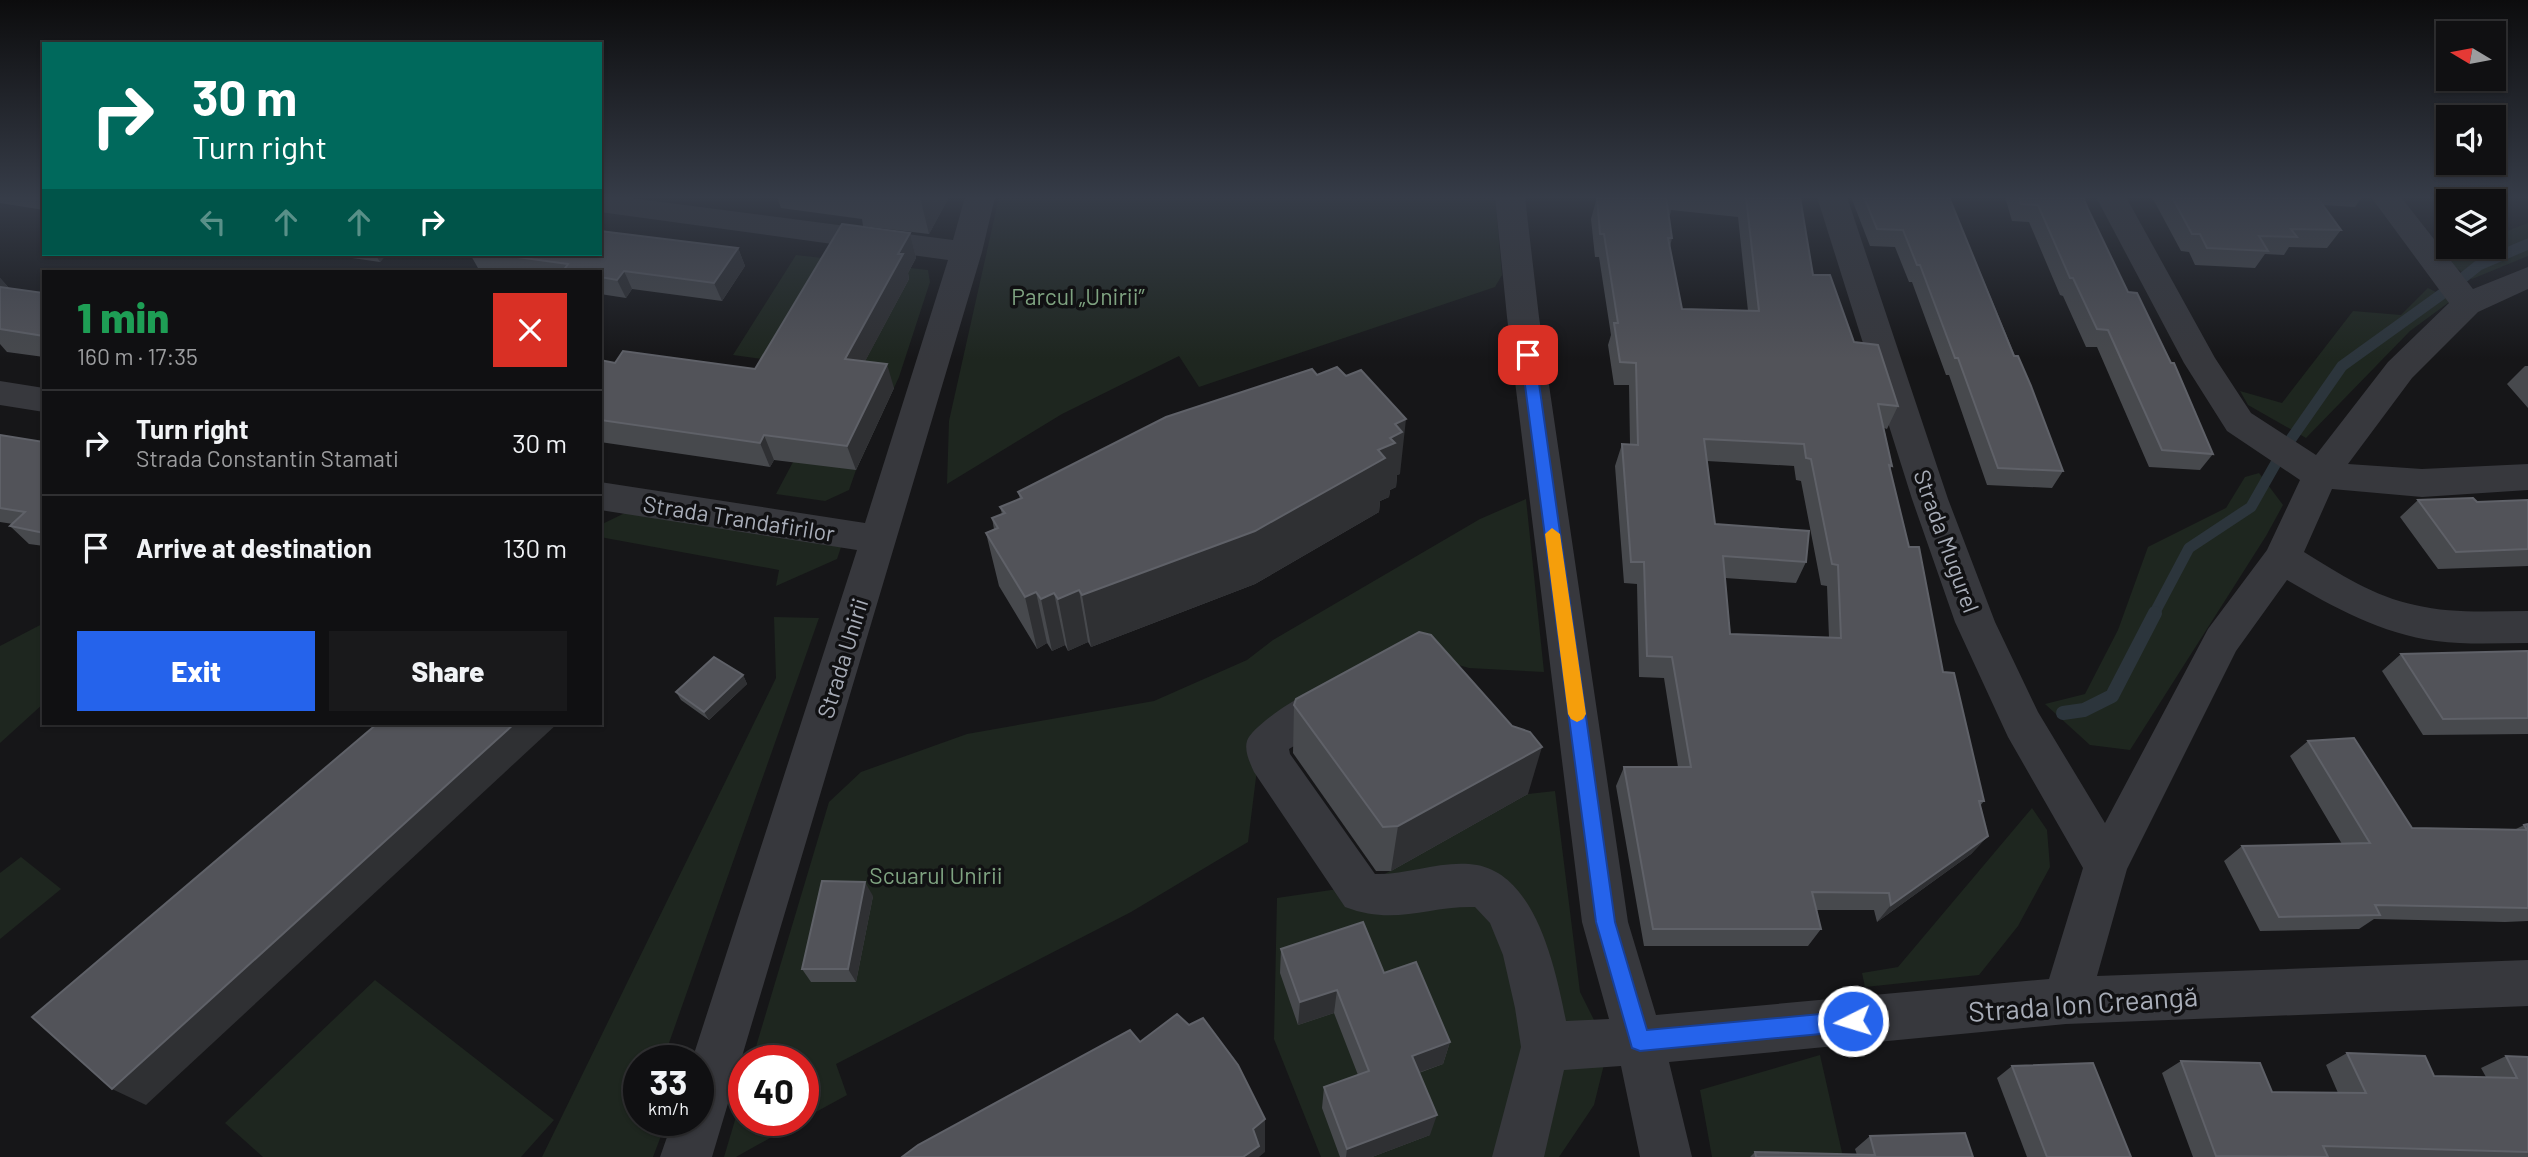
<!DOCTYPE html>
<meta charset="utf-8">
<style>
body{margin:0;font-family:Barlow,sans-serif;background:#19191b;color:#f1f3f6;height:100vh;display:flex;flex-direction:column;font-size:26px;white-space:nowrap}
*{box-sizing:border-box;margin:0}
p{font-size:23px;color:#9c9d9f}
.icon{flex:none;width:38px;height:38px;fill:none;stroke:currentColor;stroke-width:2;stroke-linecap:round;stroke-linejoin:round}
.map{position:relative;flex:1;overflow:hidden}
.drawer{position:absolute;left:42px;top:270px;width:560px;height:455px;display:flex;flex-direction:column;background:#101012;border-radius:0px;box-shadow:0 2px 5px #0004,0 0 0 2px #303032}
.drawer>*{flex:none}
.banner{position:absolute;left:42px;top:42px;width:560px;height:214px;border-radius:0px;box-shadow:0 2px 5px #0004,0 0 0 2px #303032;background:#00695c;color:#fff;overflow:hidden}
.needle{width:46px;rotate:280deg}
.controls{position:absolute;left:2436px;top:21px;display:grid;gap:14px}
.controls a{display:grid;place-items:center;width:70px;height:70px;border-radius:0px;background:#101012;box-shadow:0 2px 5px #0004,0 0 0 2px #303032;font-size:35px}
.speed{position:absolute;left:623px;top:1045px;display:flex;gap:14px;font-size:35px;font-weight:700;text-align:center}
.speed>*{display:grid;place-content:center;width:91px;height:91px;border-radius:50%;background:#101012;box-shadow:0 2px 5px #0004,0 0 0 2px #303032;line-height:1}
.speed small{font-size:18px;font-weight:400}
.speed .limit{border:10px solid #d22;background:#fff;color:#111}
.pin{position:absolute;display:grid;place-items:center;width:60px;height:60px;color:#fff;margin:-30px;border-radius:14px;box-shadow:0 4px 10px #0006}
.me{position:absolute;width:77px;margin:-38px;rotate:265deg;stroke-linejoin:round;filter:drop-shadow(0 0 5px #0008)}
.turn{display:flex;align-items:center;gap:24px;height:147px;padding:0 35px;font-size:32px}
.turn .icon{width:91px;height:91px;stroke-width:2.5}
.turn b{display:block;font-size:49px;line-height:60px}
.lanes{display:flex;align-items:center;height:66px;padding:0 35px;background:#0003;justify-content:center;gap:35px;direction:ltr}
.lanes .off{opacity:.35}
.round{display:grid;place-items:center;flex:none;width:74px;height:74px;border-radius:0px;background:#19191b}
.headline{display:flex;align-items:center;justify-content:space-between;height:119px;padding:0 35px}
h1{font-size:42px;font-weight:800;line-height:52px;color:#1e9e55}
.primary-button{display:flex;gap:14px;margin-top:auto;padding:14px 35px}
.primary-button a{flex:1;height:80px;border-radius:0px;background:#2563eb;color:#fff;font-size:28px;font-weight:800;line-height:80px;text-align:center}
.primary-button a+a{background:#19191b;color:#f1f3f6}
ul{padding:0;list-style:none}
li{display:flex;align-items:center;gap:21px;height:105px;padding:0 35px;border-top:2px solid #303032}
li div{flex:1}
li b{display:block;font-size:26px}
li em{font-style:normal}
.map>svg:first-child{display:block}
.green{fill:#1e261f}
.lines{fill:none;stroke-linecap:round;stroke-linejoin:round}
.stream-far1{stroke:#2c353c;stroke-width:11}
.stream{stroke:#2c353c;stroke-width:14}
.minor{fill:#37383d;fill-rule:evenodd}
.wall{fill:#47494d;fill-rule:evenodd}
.shaded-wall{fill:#2f3033}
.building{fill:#525359;stroke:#5f6168;stroke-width:2;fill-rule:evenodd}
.route{fill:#2563eb;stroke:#184099;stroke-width:2}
.slow{fill:#f59e0b}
.labels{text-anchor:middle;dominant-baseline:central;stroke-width:7;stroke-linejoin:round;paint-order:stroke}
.park-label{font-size:23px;fill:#7fa381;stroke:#111113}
.street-label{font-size:23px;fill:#a8adb8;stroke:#111113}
.near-street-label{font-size:28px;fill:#a8adb8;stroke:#111113}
</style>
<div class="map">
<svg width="2528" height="1157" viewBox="0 0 2528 1157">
<rect width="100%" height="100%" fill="#161618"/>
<g class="green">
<path d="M999,197H1495L1502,275L1495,287L1199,387L1179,356L1062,414L947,484L949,421Z"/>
<path d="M2528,223V256L2472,279L2446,261L2466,247H2494V236Z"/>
<path d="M796,255L928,270L930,282L899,377L856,470L849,490L825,501L776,494L842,370L733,355Z"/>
<path d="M2428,288L2452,300L2410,331L2306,438L2248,405L2240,391L2282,403L2353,311L2401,315Z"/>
<path d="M2259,473L2283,505L2266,536L2130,750L2090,745L2045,704L2085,694L2118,630L2148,547L2226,508L2245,477Z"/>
<path d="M1526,499L1544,672L1469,668L1406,650L1262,729L1248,842L1131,912L836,1064L847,1095L803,1119V1060H752L829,802L861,772L967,734L1154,701L1247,660L1273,640L1480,519Z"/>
<path d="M625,513L841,547L837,559L776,586L779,570L600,537V525Z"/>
<path d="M774,617L819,618L663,1060H639V1120H667L653,1157H542L776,678Z"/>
<path d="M44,623V703L0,743V646Z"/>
<path d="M1555,791L1580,992L1608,1048L1594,1105L1559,1157H1321L1274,1039L1277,898L1365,885L1528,794Z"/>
<path d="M2032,808L2047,830L2050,867L2018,926L1979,975L1865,987L1862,973L1898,967Z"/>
<path d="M21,857L61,889L0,939V873Z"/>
<path d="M375,980L554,1120L521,1157H263L225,1123Z"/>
<path d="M1820,1055L1843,1157H1712L1700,1090Z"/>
<path d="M744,1090V1120H802L736,1157H724Z"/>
</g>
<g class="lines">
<g class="stream-far1">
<path d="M2464,277L2479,265L2528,244"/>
<path d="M2291,439L2342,366L2442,294"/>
<path d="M2154,614L2189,548L2251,507L2276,463"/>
</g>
<path class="stream" d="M2063,713L2084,710L2112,696L2155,613"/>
<g class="minor">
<path d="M600,197H623L953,240L965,197H995L982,252L712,1157H660L673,1120H698V1060H692L857,550L600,510V482L865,523L948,260L600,212Z"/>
<path d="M1495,197H1525L1539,317L1628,922L1656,1015L2049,979L2083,868L2008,737L1955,622L1912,499L1817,197H1847L1948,499L1995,622L2038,712L2105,823L2208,629L2267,550L2300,480L2227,431L2184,363L2096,197H2126L2215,358L2251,413L2316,455L2388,362L2449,303L2371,197H2401L2473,289L2528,267V289L2478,312L2412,378L2348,464L2422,469L2528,464V490L2422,497L2332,489L2304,552C2338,573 2375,597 2415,605C2452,614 2490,611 2528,611V643C2498,643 2467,645 2436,641C2382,634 2333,607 2287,580L2236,651L2127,869L2097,976L2528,960V1006L2066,1024L1669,1062L1692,1157H1640L1621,1066L1564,1070L1544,1157H1492L1521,1047L1515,1008L1503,955L1490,923L1475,907C1426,906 1395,926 1345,907L1254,772C1250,763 1244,751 1247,741C1252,724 1319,682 1337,681C1341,681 1348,684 1353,686L1359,698L1353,710L1289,749L1290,754L1375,874C1408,875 1444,859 1477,865C1537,876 1556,971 1566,1021L1609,1019L1582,922L1507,317Z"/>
<path d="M0,381L44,388V412L0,405Z"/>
</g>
</g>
<g class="wall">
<path d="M0,197H44V210L0,203Z"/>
<path d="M777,197H949L929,234L863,226L862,219L781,208Z"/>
<path d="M1597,197H1800L1813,275L1854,342L1898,406L1887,429L1884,428L1892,466L1890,469L1909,547L1943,672L1984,801L1980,806L1988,836L1971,854L1877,922L1874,910H1817L1821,929L1808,946H1644L1616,786L1624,767H1678L1664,678L1639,677L1637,584L1624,583L1615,466L1622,444H1630L1629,385H1614L1608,345L1611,335L1599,257H1595L1591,219ZM1671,210L1738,217L1748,311L1682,309L1670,247L1672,238L1669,215H1670ZM1707,461L1794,466L1796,480L1801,481L1821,585L1827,586L1829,638L1730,634L1725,578L1796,583L1806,562L1715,524Z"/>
<path d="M1851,197H1949L2063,471L2052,488L1987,485L1949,375H1946L1912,282H1909L1895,247L1870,246Z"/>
<path d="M2005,197H2083L2088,209L2128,292L2213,454L2200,470L2149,467L2097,347H2086L2063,296L2060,295L2029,222L2012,221Z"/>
<path d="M2152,197H2362L2355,207L2323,205L2341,230L2327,248L2289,247L2284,255L2265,254L2255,268L2195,265L2189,252L2181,251Z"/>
<path d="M910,233L916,258L908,273L909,279L865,361L894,388L856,470L774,460L770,467L600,442V360L615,363L755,369Z"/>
<path d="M738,248L745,266L722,301L632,289L626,298L600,294V271H502L478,268L470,254H600Z"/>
<path d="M324,254H387L380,262Z"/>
<path d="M0,278L10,289L44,293V357L7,352L0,344Z"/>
<path d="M2525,366H2528V408L2507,384Z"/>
<path d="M0,435L44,442V546L29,544L10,526L13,524L0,522Z"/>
<path d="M1400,474L1397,475L1396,487L1390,490L1389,497L1380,501L1379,512L1255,584L1091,647L1088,642L1068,651L1065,645L1052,651L1047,643L1037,649L999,586L986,533L994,529L992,518L1002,514L1000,507L1020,499L1018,492Z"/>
<path d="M2418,500L2477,502L2528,500V566L2438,569L2400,517Z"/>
<path d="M2528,651V734L2423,735L2382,671L2401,654Z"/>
<path d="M743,675L747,684L709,720L681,700L676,692Z"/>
<path d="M1294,705L1528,794L1391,871H1376L1293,753Z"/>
<path d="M2308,741L2412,828L2516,829L2524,825L2528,824V921L2505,922L2374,919L2359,929L2260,931L2224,861L2242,846L2342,844L2290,756Z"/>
<path d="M873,896L856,982H811L802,969Z"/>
<path d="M1281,949L1384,973L1450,1042L1443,1064L1419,1073L1430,1135L1372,1157H1340L1322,1108L1324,1087L1358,1075L1334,1013L1298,1025L1280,973Z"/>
<path d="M2347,1053L2434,1076L2486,1077L2481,1068L2506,1056L2528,1057V1157H2193L2162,1073L2181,1061L2272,1092L2338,1093L2326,1065Z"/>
<path d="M2012,1066L2131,1157H2027L1997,1078Z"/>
<path d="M1870,1136L1973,1157H1750L1755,1152L1857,1155L1855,1149Z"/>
</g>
<g class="shaded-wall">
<path d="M920,197H949L929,234Z"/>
<path d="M910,233L916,258L908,273L909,279L853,384L845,359Z"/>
<path d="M738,248L745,266L722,301L714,283Z"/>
<path d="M375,254H387L380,262Z"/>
<path d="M624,271L632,289L626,298L617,280Z"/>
<path d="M0,278L17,297L0,306Z"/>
<path d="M887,364L894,388L856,470L847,446Z"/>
<path d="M1406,419L1400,474L1397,475L1396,487L1390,490L1389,497L1380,501L1379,512L1255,584L1091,647L1082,595L1378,450L1390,438L1395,424Z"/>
<path d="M764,435L774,460L770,467L760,443Z"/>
<path d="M1079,590L1088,642L1068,651L1058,599Z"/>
<path d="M1036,592L1047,643L1037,649L1025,597Z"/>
<path d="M1054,593L1065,645L1052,651L1041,599Z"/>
<path d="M743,675L747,684L709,720L704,712Z"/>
<path d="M515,723H558L146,1105L112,1089Z"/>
<path d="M1542,747L1528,794L1391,871L1398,826Z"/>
<path d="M1988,836L1971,854L1877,922L1891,905Z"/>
<path d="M865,882L873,896L856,982L848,969Z"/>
<path d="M1337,990L1334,1013L1298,1025L1300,1002Z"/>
<path d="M1450,1042L1443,1064L1406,1077L1412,1056Z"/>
<path d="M1437,1115L1430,1135L1372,1157H1346L1347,1149Z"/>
<path d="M1265,1119V1152L1259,1157H1243L1253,1129Z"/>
</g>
<g class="building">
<path d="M1597,197H1666L1672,238H1668L1682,309L1759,311L1746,197H1800L1813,275H1830L1854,342L1878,345L1898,406L1878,404L1892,466L1889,465L1909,547H1919L1943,672L1954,673L1984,801H1979L1988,836L1891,905L1889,893L1812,892L1821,929H1653L1624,767H1691L1672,657L1647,656L1644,562H1631L1622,444L1638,445L1636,363L1620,362L1614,323H1618L1604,234H1600ZM1704,439L1804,444L1806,458L1811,459L1832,564L1838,565L1841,638L1730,634L1723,556L1806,562L1809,531L1715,524Z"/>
<path d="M1864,197H1949L2014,356H2018L2031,386L2063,471L1998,468L1958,358H1955L1920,265H1917L1903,230L1877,229Z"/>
<path d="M2019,197H2083L2088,209L2128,292L2137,293L2171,363H2174L2213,454L2162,450L2108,330L2097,329L2073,278H2070L2038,205L2021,204Z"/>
<path d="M2172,197H2317L2341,230L2291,229L2297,237L2259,236L2268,251L2207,248L2200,234H2192Z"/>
<path d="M842,224L910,233L898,254H903L845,359L887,364L847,446L764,435L760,443L600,420V360L615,363L623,351L755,369Z"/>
<path d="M600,231L738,248L714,283L624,271L617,280L600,277V271H563L568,264L496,254H600Z"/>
<path d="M0,287L44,293V336L0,329Z"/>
<path d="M1337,367L1346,376L1361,370L1406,419L1395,424L1402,432L1390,438L1395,443L1378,450L1385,458L1255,531L1082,595L1079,590L1058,599L1054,593L1041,599L1036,592L1025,597L986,533L998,528L992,518L1005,513L1000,507L1022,498L1018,492L1166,417L1312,369L1317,375Z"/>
<path d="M0,435L44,442V533L10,526L25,512L0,508Z"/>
<path d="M2473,498L2477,502L2528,500V549L2456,552L2418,500Z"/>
<path d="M1419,632L1431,635L1512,726L1530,732L1542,747L1398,826L1383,827L1294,705L1296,699Z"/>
<path d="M2528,651V718L2443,719L2401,654Z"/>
<path d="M714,657L743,675L704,712L676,692Z"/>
<path d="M378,723H515L112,1089L32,1017Z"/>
<path d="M2354,738L2412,828L2527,830L2524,825L2528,824V908L2375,905L2380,915L2279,917L2242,846L2370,843L2308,741Z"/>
<path d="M822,881L865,882L848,969H802Z"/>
<path d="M1363,922L1384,973L1416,962L1450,1042L1412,1056L1437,1115L1347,1149L1324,1087L1369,1071L1337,990L1300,1002L1281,949Z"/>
<path d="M1177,1014L1189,1025L1203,1018L1238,1065L1265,1119L1253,1129L1259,1146L1243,1157H902L918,1145L1130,1030L1140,1042Z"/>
<path d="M2347,1053L2425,1056L2434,1076L2517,1078L2506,1056L2528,1057V1152L2323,1146L2328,1157L2216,1156L2181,1061L2260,1063L2272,1092L2366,1093Z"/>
<path d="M2093,1063L2131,1157H2047L2012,1066Z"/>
<path d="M1965,1133L1973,1157H1756L1755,1152L1875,1155L1870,1136Z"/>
</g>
<linearGradient id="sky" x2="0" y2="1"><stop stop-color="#0c0c0d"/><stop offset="0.55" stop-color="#363c48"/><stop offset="1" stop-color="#363c48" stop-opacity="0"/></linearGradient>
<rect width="2528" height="359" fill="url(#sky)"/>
<path class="route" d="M1528,350L1535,355L1615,922L1647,1030L1853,1011L1860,1014L1863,1021L1860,1028L1853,1031L1640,1051L1632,1048L1596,922L1521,355Z"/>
<path class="slow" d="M1552,528L1560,534L1586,714L1583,719L1577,722L1571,719L1568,714L1545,534Z"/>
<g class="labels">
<g class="park-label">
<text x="1078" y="296">Parcul „Unirii”</text>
<text x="936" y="875">Scuarul Unirii</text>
</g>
<g class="street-label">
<text transform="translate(739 518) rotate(9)">Strada Trandafirilor</text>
<text transform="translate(1947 541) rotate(70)">Strada Mugurel</text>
<text transform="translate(842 658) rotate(-73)">Strada Unirii</text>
</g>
<g class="near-street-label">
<text transform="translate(2083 1003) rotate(-4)">Strada Ion Creangă</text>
</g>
</g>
</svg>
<div class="controls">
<a><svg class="needle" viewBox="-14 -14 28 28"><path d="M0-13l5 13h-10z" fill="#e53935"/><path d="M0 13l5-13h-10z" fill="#9c9d9f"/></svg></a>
<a><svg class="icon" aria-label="sound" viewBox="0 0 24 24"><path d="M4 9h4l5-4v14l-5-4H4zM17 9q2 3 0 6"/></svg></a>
<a><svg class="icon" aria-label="layers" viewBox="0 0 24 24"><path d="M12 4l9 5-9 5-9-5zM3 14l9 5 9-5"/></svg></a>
</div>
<div class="speed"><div>33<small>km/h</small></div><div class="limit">40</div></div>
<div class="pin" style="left:1528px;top:355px;background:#d93025"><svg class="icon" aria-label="arrive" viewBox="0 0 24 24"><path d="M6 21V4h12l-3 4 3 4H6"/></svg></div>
<svg class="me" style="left:1853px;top:1021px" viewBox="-20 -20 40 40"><circle r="17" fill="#2563eb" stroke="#fff" stroke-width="3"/><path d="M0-11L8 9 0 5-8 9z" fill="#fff"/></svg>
<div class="banner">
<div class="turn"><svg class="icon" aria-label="right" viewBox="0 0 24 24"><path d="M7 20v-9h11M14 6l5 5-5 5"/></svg><div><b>30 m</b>Turn right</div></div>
<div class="lanes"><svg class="icon off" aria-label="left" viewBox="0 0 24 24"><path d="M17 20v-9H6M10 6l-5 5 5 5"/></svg><svg class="icon off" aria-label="ahead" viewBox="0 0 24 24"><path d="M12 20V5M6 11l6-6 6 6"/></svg><svg class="icon off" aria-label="ahead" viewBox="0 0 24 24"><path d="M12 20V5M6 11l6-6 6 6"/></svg><svg class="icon" aria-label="right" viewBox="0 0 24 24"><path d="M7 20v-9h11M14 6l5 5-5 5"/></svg></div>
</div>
<section class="drawer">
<div class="headline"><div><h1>1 min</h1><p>160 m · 17:35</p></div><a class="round" style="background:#d93025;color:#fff"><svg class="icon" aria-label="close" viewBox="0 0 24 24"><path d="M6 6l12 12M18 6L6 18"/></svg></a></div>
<ul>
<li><svg class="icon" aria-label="right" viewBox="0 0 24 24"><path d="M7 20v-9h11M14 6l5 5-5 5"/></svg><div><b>Turn right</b><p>Strada Constantin Stamati</p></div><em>30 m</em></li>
<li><svg class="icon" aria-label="arrive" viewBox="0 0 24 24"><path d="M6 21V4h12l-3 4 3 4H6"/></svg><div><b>Arrive at destination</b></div><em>130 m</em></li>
</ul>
<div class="primary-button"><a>Exit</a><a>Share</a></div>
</section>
</div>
